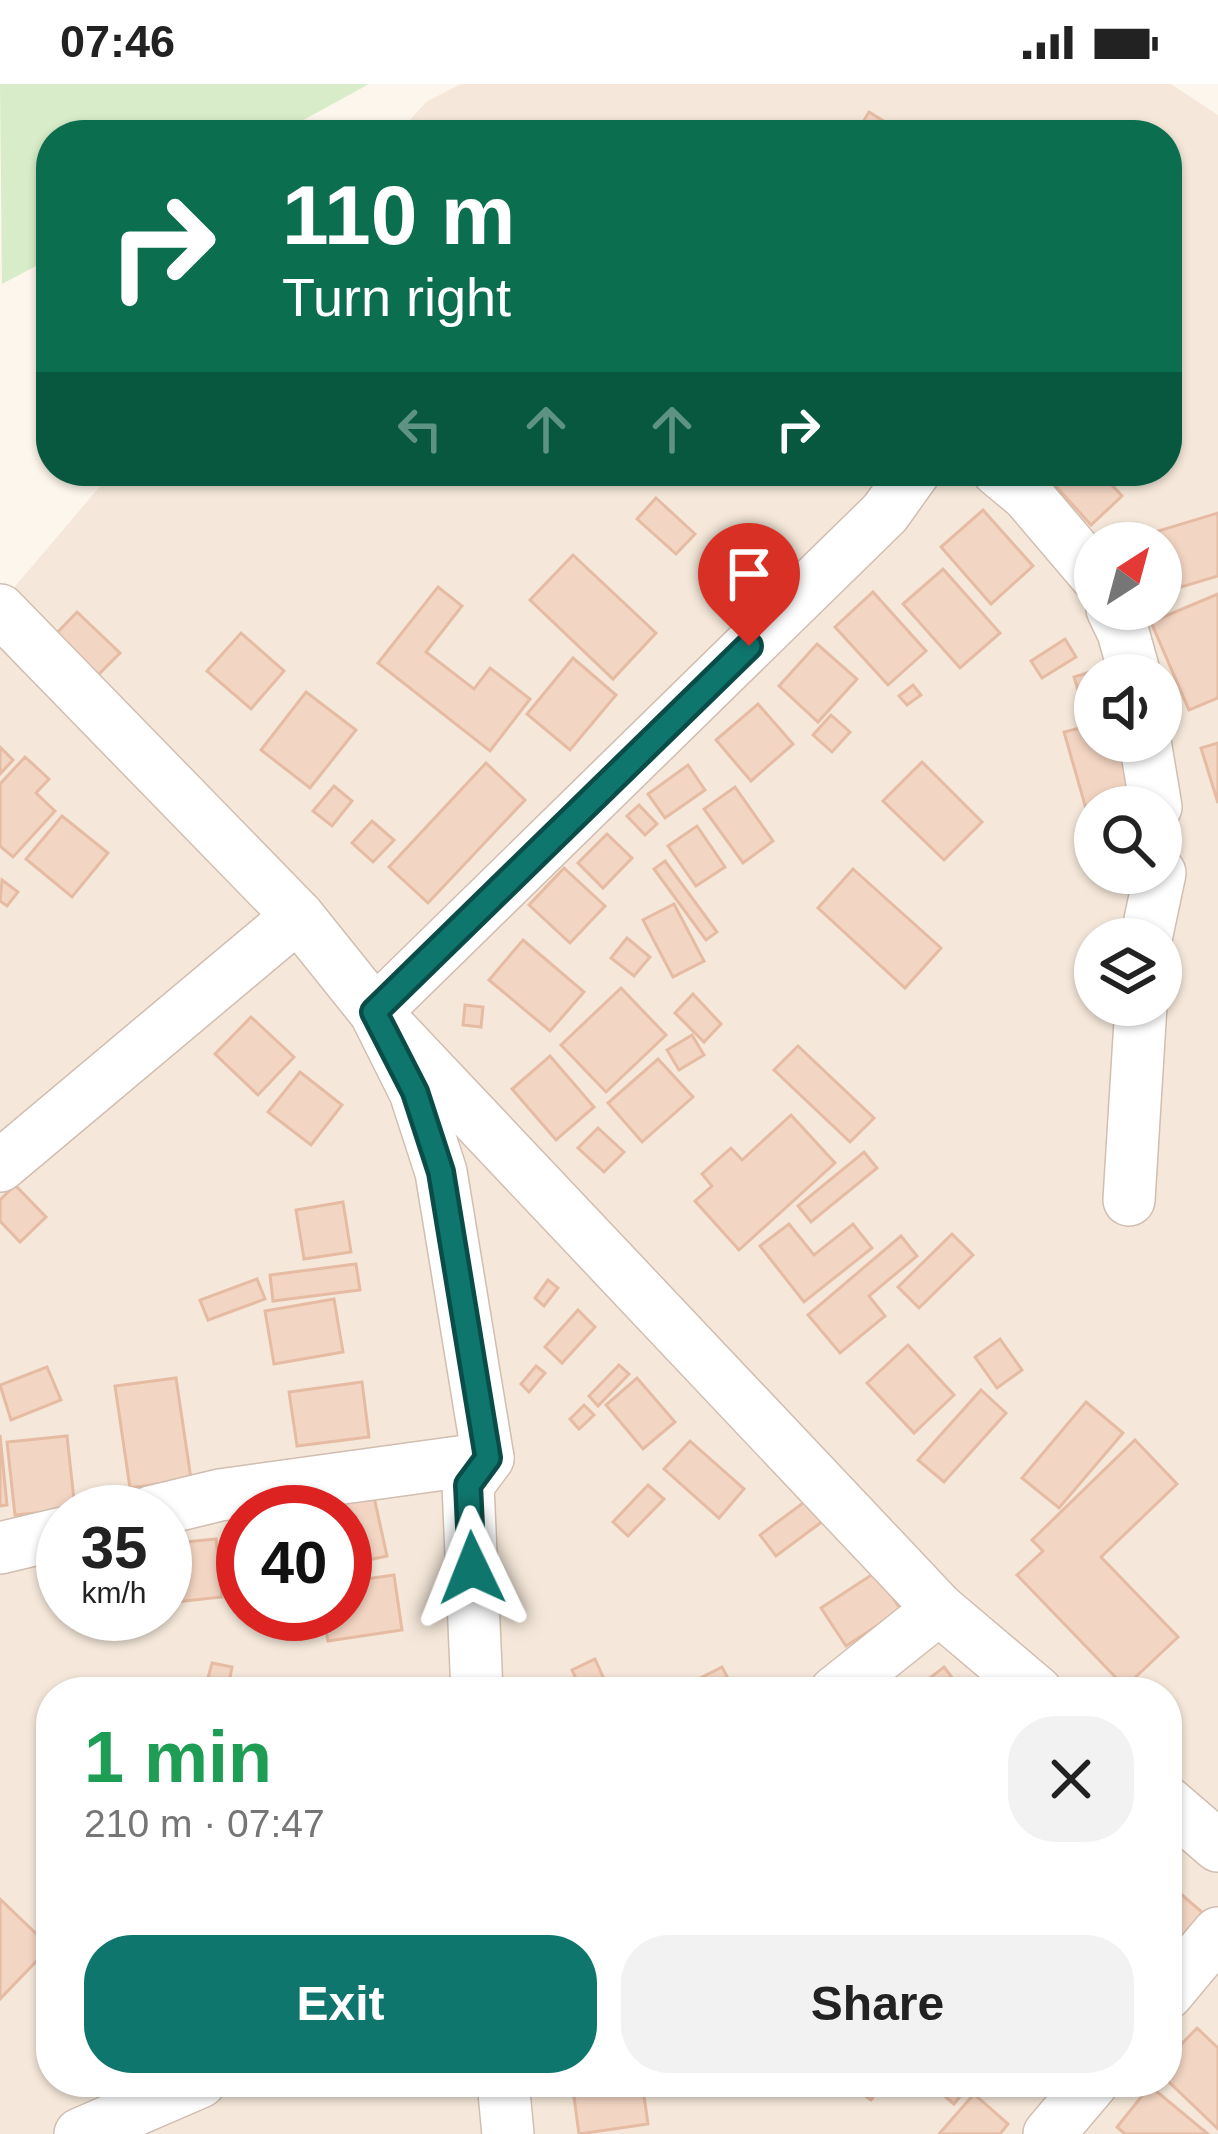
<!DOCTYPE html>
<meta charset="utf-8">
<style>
body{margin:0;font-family:Helvetica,sans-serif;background:#f2f2f2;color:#222;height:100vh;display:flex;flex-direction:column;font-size:45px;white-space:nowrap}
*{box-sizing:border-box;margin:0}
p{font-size:39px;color:#767676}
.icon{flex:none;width:66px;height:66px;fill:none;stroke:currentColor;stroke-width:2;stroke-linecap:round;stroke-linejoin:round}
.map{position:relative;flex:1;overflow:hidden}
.panel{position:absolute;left:36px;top:1593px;width:1146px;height:420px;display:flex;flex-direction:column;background:#fff;border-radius:48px;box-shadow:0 3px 9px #0004}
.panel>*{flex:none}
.hud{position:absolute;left:36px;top:36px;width:1146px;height:366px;border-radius:48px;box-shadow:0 3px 9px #0004;background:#0b6e4f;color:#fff;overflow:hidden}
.needle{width:78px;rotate:36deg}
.fabs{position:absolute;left:1074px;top:438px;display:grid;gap:24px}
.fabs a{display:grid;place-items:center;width:108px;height:108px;border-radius:50%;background:#fff;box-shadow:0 3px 9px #0004;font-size:60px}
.speed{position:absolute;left:36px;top:1401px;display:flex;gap:24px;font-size:60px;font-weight:700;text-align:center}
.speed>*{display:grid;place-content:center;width:156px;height:156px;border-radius:50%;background:#fff;box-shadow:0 3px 9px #0004;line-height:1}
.speed small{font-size:30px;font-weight:400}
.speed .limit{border:18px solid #d22;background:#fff;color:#111}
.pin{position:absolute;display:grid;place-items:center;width:102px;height:102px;color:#fff;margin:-123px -51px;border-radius:50% 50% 50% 0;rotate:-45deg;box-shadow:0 0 12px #0007}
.pin .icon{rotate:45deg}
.me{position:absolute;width:132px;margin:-66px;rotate:358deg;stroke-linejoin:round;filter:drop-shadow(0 0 9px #0008)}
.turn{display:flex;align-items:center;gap:42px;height:252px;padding:0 48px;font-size:54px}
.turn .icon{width:156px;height:156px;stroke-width:2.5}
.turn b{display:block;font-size:84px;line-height:102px}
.lanes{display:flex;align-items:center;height:114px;padding:0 48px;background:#0003;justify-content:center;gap:60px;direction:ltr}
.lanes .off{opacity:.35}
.round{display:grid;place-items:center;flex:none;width:126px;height:126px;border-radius:48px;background:#f2f2f2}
.head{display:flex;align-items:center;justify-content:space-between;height:204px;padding:0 48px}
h1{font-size:72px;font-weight:700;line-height:90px;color:#1e9e55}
.primary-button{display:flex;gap:24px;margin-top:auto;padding:24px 48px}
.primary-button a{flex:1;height:138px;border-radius:48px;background:#0f766e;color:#fff;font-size:48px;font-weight:700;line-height:138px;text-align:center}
.primary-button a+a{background:#f2f2f2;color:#222}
.status{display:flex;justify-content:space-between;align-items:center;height:84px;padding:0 60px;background:#fff;direction:ltr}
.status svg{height:33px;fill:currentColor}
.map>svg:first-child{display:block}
.residential{fill:#f5e8da;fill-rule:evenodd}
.green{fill:#d8ecc9}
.building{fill:#f3d5c3;stroke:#e6bba3;stroke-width:3}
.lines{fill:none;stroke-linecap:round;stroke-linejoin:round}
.minor-casing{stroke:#d1beb0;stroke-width:54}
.minor{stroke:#fff;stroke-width:51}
.route-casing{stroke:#0a4d48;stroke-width:30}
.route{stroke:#0f766e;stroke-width:21}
</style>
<div class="status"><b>07:46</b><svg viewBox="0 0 49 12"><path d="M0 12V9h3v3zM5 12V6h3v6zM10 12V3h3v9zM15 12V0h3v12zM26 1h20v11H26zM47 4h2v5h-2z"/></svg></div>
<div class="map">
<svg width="1218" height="2050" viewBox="0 0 1218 2050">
<rect width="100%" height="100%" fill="#fdf6ec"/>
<path class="residential" d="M461,0H1171L1218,31V2050H0V520L113,387H1167V51H397L426,18ZM1095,459H1161V525H1095ZM1095,591H1161V657H1095ZM1095,723H1161V789H1095ZM1095,855H1161V921H1095ZM63,1428H165V1530H63ZM243,1428H345V1530H243ZM51,1608H1167V1998H51Z"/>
<path class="green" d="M0,0H369L276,51H51V174L2,200Z"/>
<g class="building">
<path d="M869,28L906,51H855Z"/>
<path d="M1042,387H1099L1122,412L1091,441Z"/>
<path d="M656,414L695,450L676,470L637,435Z"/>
<path d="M983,426L1033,482L991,520L941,463Z"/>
<path d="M1218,429V492L1161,509V459H1136L1135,454Z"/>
<path d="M573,471L656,549L613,595L530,516Z"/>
<path d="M943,485L1000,549L960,584L903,520Z"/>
<path d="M438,503L462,522L426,568L474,605L490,584L530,615L490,667L378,579Z"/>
<path d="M873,508L926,567L888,601L835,543Z"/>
<path d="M1218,510V614L1189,626L1151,538Z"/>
<path d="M77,528L120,569L96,593L54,552Z"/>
<path d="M241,549L284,587L251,625L207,587Z"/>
<path d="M1065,555L1076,573L1042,594L1031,577Z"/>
<path d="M817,560L857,595L818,638L779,602Z"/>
<path d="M573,574L616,611L570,666L527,630Z"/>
<path d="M1103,584L1105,591H1095V628L1086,631L1074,593Z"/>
<path d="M913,601L921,611L907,621L899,612Z"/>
<path d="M306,608L356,646L310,704L261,666Z"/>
<path d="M758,620L793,660L751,697L716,656Z"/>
<path d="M831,631L850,648L832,668L813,651Z"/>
<path d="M1095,640V657H1129L1148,723H1095V756L1064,648Z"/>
<path d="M1218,659V719L1201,664Z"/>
<path d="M0,663L13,676L0,690Z"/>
<path d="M25,673L49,695L36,709L55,727L13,773L0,762V700Z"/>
<path d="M922,678L982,738L944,776L883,717Z"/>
<path d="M486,679L525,716L428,819L389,783Z"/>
<path d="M688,681L705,706L665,734L648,710Z"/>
<path d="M334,702L352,717L332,742L313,727Z"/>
<path d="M735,703L773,757L743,779L704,725Z"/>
<path d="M639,721L657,740L645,751L627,732Z"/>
<path d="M62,732L108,769L72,813L26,775Z"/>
<path d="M372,737L394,756L373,778L352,759Z"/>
<path d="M697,742L725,783L696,802L668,762Z"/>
<path d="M607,750L632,774L603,804L578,779Z"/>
<path d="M665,777L717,848L706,856L654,785Z"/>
<path d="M564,784L605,822L570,859L529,821Z"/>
<path d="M853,785L941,864L905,904L818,824Z"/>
<path d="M2,796L18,808L7,822L0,817Z"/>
<path d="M674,820L704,877L673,893L643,836Z"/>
<path d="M627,854L650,873L634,892L611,874Z"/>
<path d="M523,856L584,908L550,947L489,896Z"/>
<path d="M621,904L666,951L606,1008L561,961Z"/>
<path d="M693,910L721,940L704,958L675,929Z"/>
<path d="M465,921L483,923L481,943L463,941Z"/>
<path d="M251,933L294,973L258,1011L215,970Z"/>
<path d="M692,951L704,971L679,986L667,966Z"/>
<path d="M798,962L874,1034L850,1058L774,986Z"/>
<path d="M550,972L594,1023L556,1056L512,1005Z"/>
<path d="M658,975L693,1013L642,1058L608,1019Z"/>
<path d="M300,988L342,1021L311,1061L268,1028Z"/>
<path d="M791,1031L835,1079L739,1166L695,1117L712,1102L702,1090L731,1064L742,1076Z"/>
<path d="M598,1044L624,1068L604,1088L578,1064Z"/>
<path d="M864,1068L877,1084L811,1138L798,1122Z"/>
<path d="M15,1101L46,1133L20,1158L0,1137V1116Z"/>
<path d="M343,1118L351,1168L304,1175L296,1126Z"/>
<path d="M789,1140L814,1171L853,1140L872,1164L804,1218L760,1162Z"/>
<path d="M952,1150L973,1171L919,1224L898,1203Z"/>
<path d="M901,1152L917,1172L869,1212L885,1232L840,1269L808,1231Z"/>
<path d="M356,1180L360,1206L273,1217L270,1191Z"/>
<path d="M257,1195L265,1215L208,1236L200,1216Z"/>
<path d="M548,1196L558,1204L544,1222L535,1214Z"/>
<path d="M334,1215L343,1268L274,1280L265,1227Z"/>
<path d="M578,1226L595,1243L562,1279L545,1263Z"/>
<path d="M1000,1255L1022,1286L997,1304L975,1273Z"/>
<path d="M908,1261L954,1311L914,1349L867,1299Z"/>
<path d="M619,1281L629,1290L598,1322L589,1312Z"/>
<path d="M536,1282L545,1289L529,1308L521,1300Z"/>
<path d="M47,1283L61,1316L11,1336L0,1301Z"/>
<path d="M176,1294L191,1395L130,1404L115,1302Z"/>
<path d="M637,1294L675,1338L643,1365L606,1321Z"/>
<path d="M362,1298L369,1353L297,1362L289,1308Z"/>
<path d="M981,1306L1006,1329L944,1398L918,1376Z"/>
<path d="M1086,1318L1123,1349L1059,1424L1022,1394Z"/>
<path d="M584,1321L594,1331L579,1345L570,1335Z"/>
<path d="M0,1351L7,1421L0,1422Z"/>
<path d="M67,1352L75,1425L15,1431L7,1358Z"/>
<path d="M1135,1356L1177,1400L1101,1473L1178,1553L1125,1603L1017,1491L1043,1467L1032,1456Z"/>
<path d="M690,1357L744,1405L719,1434L664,1385Z"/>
<path d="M648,1401L664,1415L628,1452L613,1438Z"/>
<path d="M374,1413L387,1472L345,1481V1428H304Z"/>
<path d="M811,1413L827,1434L776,1472L760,1451Z"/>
<path d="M232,1435L243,1436V1465L230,1464Z"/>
<path d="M216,1455L222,1513L166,1519L165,1460Z"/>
<path d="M876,1488L901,1526L846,1562L821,1524Z"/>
<path d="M394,1491L402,1546L328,1557L323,1530H345V1498Z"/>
<path d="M595,1575L607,1602L582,1608L572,1586Z"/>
<path d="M212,1579L232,1583L229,1599L208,1594Z"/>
<path d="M722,1583L735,1608H693L689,1600Z"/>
<path d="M944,1583L963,1608H912Z"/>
<path d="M401,1595L403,1608H349L348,1599Z"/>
<path d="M1167,1798L1217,1841L1167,1885Z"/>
<path d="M0,1815L50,1863L0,1915Z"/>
<path d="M1197,1944L1218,1964V2045L1167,1996V1975Z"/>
<path d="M628,1998H642L648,2040L579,2050L573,2006Z"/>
<path d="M856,1998H884L871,2016L853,2003Z"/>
<path d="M928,1998H966L969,2001L954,2020Z"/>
<path d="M1011,1998H1037L1028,2010Z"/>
<path d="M1150,2002L1208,2050H1125L1117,2043Z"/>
<path d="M974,2010L1008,2040L1000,2050H939Z"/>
</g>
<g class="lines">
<defs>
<g id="minor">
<path d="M915,387L885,429L375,928L939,1525L1037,1608"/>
<path d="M998,387L1027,411L1095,491"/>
<path d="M1112,525L1123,548L1135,591"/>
<path d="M0,526L298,832L375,928L415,1008L441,1088L488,1374L468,1401L477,1608"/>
<path d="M1145,657L1156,723"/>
<path d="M1146,855L1160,789"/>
<path d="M0,1082L298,832"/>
<path d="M1129,1116L1141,921"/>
<path d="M150,1428L220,1411L488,1374"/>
<path d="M0,1464L63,1449"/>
<path d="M835,1608L939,1525"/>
<path d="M1167,1718L1218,1762"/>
<path d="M1167,1910L1218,1849"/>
<path d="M503,1998L508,2050"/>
<path d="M80,2050L200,1998"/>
<path d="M1049,2050L1093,1998"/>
</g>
</defs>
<use href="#minor" class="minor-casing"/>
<use href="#minor" class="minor"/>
</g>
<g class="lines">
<defs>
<path id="route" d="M472,1484L468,1401L488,1374L441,1088L415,1008L374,928L749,562"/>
</defs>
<use href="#route" class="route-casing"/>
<use href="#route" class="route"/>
</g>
</svg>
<div class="fabs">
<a><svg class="needle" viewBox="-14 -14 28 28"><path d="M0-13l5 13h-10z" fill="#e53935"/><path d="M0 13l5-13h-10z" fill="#767676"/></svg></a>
<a><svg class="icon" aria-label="sound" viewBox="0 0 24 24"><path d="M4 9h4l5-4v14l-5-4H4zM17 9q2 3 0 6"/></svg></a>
<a><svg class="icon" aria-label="search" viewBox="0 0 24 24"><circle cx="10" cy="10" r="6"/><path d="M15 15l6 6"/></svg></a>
<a><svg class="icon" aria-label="layers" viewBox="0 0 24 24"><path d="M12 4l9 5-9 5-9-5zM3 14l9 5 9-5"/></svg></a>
</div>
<div class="speed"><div>35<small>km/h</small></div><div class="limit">40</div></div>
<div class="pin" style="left:749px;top:562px;background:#d93025"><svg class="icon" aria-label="arrive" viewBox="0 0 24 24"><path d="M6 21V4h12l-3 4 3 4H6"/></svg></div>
<svg class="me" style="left:472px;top:1484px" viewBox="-20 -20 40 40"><path d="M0-17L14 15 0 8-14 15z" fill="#0f766e" stroke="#fff" stroke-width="4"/></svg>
<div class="hud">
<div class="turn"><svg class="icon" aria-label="right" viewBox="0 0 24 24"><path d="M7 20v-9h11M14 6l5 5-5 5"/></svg><div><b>110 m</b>Turn right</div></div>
<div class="lanes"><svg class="icon off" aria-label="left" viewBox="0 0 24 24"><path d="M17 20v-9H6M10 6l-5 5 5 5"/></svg><svg class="icon off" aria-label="ahead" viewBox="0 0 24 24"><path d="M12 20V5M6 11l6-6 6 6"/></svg><svg class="icon off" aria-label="ahead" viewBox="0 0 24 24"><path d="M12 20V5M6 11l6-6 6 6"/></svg><svg class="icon" aria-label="right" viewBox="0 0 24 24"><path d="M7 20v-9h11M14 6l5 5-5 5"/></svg></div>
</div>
<section class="panel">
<div class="head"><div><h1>1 min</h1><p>210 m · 07:47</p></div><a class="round"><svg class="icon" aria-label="close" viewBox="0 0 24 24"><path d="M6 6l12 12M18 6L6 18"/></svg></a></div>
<div class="primary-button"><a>Exit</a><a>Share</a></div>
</section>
</div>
